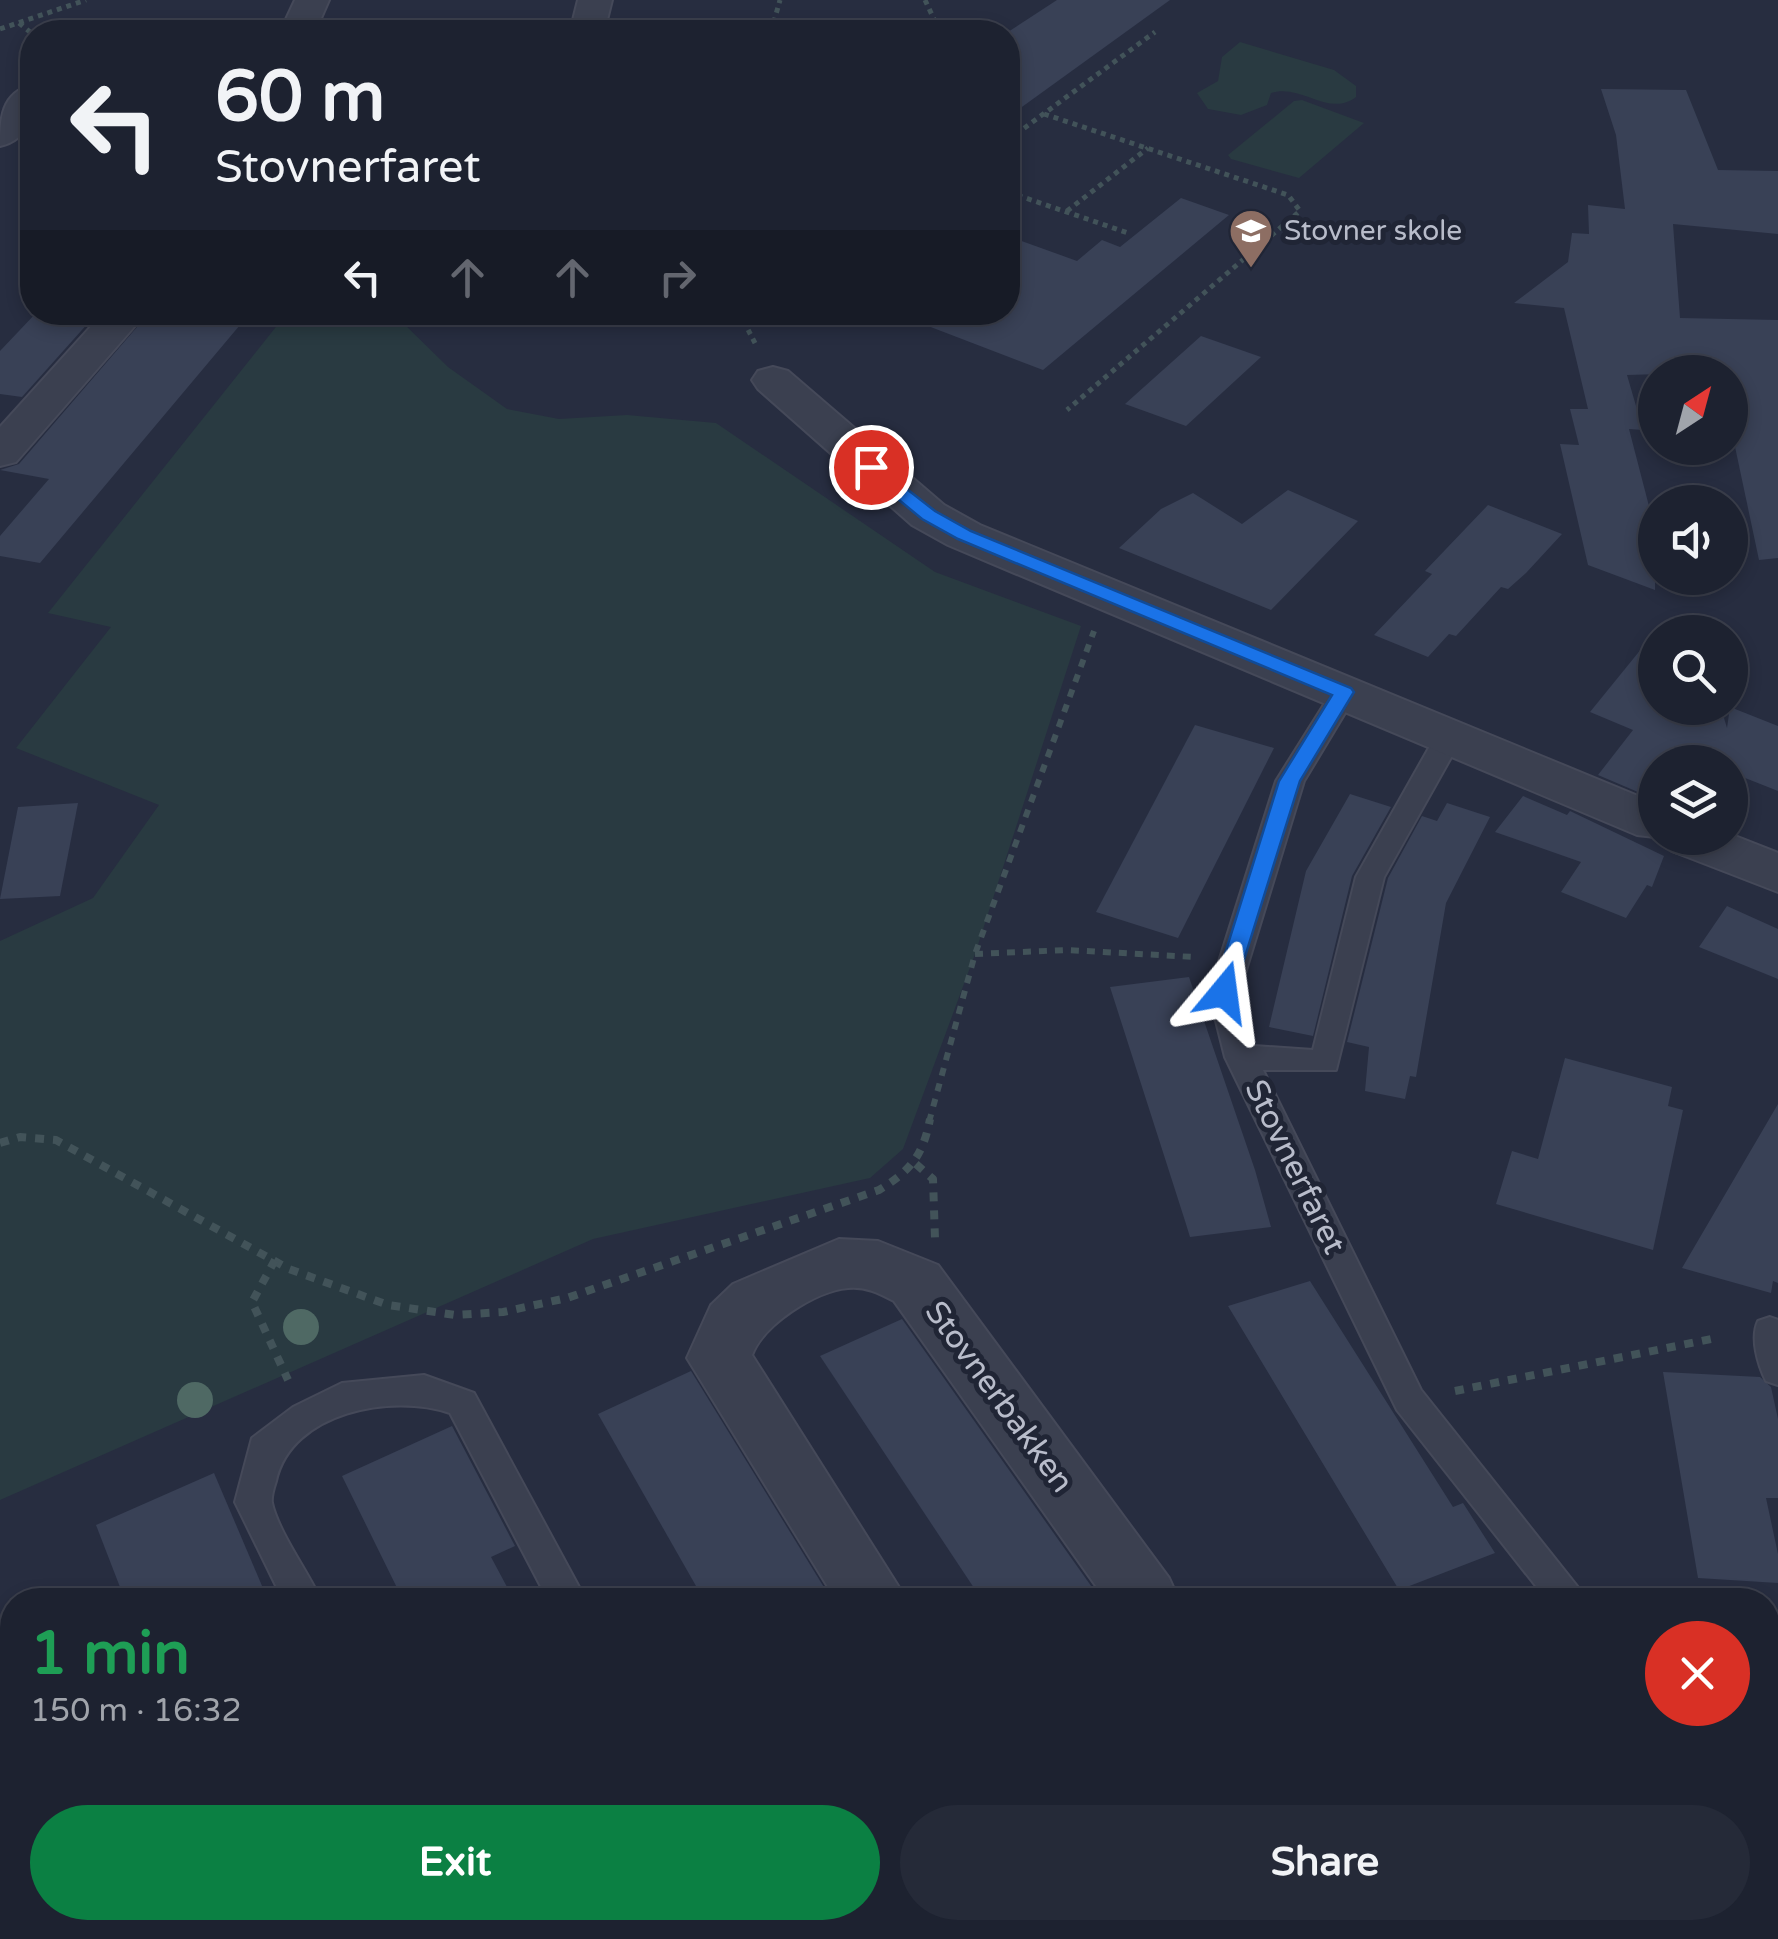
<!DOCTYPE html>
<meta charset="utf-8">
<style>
body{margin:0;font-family:"Varela Round",sans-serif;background:#252a38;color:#f1f3f6;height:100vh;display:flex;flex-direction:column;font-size:38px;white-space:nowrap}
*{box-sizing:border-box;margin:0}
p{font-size:32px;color:#a0a4ab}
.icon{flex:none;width:55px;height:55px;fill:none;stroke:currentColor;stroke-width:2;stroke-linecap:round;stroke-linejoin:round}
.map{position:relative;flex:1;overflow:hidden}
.side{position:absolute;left:0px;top:1588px;width:1780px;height:352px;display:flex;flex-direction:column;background:#1d2230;border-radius:40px 40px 0 0;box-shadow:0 5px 15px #0003,0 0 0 2px #3b3f4c}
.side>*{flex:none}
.guide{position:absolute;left:20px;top:20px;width:1000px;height:305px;border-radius:40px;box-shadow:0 5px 15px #0003,0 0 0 2px #3b3f4c;background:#1d2230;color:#f1f3f6;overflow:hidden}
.needle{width:65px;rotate:36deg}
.buttons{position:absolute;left:1638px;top:355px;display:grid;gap:20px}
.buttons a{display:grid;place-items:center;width:110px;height:110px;border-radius:50%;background:#1d2230;box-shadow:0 5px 15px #0003,0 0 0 2px #3b3f4c;font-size:50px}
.pin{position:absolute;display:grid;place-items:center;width:85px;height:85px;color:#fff;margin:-42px;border:5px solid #fff;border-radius:50%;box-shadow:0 2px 10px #0007}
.me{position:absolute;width:110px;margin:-55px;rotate:16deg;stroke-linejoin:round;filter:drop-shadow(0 0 8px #0008)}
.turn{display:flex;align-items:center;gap:35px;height:210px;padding:0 30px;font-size:45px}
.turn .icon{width:130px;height:130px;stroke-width:2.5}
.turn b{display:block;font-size:70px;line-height:85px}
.lanes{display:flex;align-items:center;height:95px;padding:0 30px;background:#0003;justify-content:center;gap:50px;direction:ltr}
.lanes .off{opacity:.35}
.round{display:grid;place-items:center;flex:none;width:105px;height:105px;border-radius:52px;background:#252a38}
.head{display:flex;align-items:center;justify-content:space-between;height:170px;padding:0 30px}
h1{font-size:60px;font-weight:700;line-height:75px;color:#1e9e55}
.action{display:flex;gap:20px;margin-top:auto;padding:20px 30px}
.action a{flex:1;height:115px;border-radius:60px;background:#0b8043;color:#fff;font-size:40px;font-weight:700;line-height:115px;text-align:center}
.action a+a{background:#252a38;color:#f1f3f6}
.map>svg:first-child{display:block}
.green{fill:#293a41}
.building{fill:#394156}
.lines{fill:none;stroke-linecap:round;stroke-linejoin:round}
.service-casing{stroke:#454959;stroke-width:4}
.minor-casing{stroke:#454959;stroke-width:4}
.path-far2{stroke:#425359;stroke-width:5;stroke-dasharray:5 5;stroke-linecap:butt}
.path-far1{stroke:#425359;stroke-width:6;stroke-dasharray:8 8;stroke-linecap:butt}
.path{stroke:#425359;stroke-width:8;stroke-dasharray:9 9;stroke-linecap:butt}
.service{fill:#3b4050;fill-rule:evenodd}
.minor{fill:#3b4050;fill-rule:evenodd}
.tree{fill:#4f6964}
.route{fill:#1a73e8;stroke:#114b97;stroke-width:2.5}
.labels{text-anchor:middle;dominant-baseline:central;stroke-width:10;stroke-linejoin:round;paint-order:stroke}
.far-poi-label{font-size:28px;fill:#b8bcca;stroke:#202535;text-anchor:start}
.street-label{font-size:32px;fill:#b8bcca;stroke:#202535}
</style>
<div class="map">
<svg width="1778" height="1939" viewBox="0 0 1778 1939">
<rect width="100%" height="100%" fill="#272d40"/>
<g class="green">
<path d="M1240,42L1334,70L1356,86V97C1329,118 1301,83 1271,93L1267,105L1241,115L1208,109L1197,93L1218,81L1222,57Z"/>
<path d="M1302,100L1364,123L1299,178L1231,159L1228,155L1294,101Z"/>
<path d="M287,313H409L400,320L448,367L507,409L559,419L627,415L716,423L935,572L1081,626L975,954L903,1149L870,1178L593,1239L0,1500V941L93,898L159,805L16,748L111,627L48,613Z"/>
</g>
<g class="building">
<path d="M1057,0H1170L1008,117V32Z"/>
<path d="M1601,89L1686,90L1718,170L1778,171V234L1673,224L1680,318L1778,320V558L1759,560L1734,442H1730V372L1627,375L1643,430L1629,429L1650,510L1655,511V590L1588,565L1560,444L1579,445L1570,409H1588L1564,308L1514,303L1568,262L1572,233L1589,234L1588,205L1625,209L1616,135Z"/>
<path d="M1181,198L1229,215L1043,370L902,316V312H1008V236L1077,261L1102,240L1120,247Z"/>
<path d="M37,312H98L22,397L0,394V351Z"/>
<path d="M150,312H203L245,319L40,563L0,556V536L49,479L0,470L19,464Z"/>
<path d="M1201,336L1261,357L1186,426L1125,404Z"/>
<path d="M1288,490L1358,521L1271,610L1119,548L1161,509L1193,493L1242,524Z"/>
<path d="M1488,505L1562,534L1526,573L1508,589L1501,587L1456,636L1449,634L1428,657L1374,635L1432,574L1425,571Z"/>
<path d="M1655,632V708H1721L1727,728L1730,707L1778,726V791L1730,772V762H1655V782L1645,795L1598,775L1633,730L1590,712Z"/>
<path d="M1195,725L1274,748L1178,938L1096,912Z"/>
<path d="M1350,794L1391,807L1352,876L1313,1036L1269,1027L1306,871Z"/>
<path d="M1523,796L1567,815L1570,811L1664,856L1652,887L1647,885L1626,918L1561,892L1581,862L1495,832Z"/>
<path d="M78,803L60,896L0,899L18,807Z"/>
<path d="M1447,803L1490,817L1446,903L1416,1077L1410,1076L1405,1099L1365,1091L1369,1047L1347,1042L1388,878L1422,816L1437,821Z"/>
<path d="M1727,906L1778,929V979L1699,947Z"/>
<path d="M1189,977L1255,1170L1271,1227L1190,1237L1186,1224L1110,987Z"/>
<path d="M1565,1058L1672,1087L1668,1106L1683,1110L1653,1250L1496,1204L1512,1151L1538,1159Z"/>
<path d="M1778,1104V1283L1773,1281L1771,1293L1682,1268Z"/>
<path d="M1310,1281L1453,1507L1463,1503L1495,1553L1399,1590L1228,1306Z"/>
<path d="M902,1319L1101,1600H982L820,1356Z"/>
<path d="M691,1371L825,1589L803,1600H704L598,1414Z"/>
<path d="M1663,1372L1760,1377L1771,1387L1778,1419V1498H1766L1778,1554V1583L1698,1578Z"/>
<path d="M452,1426L515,1546L491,1557L514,1600H403L342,1476Z"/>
<path d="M214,1473L268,1600H125L96,1525Z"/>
</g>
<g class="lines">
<defs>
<g id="service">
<path d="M1344,684L1357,693L1304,781L1239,993L1254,1046L1313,1050L1356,877L1439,730H1459L1463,736L1384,877L1336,1070H1263L1421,1390L1588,1600H1547L1397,1410L1225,1057L1209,993L1276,781L1335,687Z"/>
<path d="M1770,1317L1778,1320V1385L1766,1381C1758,1365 1750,1338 1758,1321Z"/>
<path d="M424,1375L474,1393L586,1600H548L450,1413C392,1393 291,1412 276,1481C274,1487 271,1497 272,1503C278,1531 308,1572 321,1600H283L235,1502L252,1438L293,1407L342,1383Z"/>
<path d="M1768,1820L1778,1824V1870L1768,1866Z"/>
<path d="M445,1928H487L492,1939H449Z"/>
<path d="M722,1928H764L769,1939H726Z"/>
</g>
<g id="minor">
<path d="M295,0H329L315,32H280Z"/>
<path d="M578,0H612L604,32H570Z"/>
<path d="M32,85C34,112 31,139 0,146C0,119 1,93 32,85Z"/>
<path d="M104,312H147L16,462L0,466V427Z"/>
<path d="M773,367L788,371L944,505L980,525L1655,803V838L1730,834L1778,853V892L1672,851L1664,838L1637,835L948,545L912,525L758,389L752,380L758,371Z"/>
<path d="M839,1239L878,1241L938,1265L1169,1578L1179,1600H1106L894,1301C879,1293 865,1286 848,1288C815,1291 763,1325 752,1355L907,1600H836L687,1358L711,1305L733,1284Z"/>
<path d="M1044,1928H1122L1127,1939H1049Z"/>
<path d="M1342,1928H1422L1427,1939H1347Z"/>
</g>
</defs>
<use href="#service" class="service-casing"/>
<use href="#minor" class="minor-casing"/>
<g class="path-far2">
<path d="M925,0L940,32"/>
<path d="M19,23L30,32L28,62"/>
<path d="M0,29L86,0"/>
<path d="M771,32L780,0"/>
<path d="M1044,114L1288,195L1300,211L1067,410"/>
<path d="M1008,140L1155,32"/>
<path d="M1008,192L1131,234"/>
<path d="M1067,211L1148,148"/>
<path d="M739,312L757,347"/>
</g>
<g class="path-far1">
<path d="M975,954L1067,950L1194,957"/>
<path d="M929,1122L975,954L1094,631"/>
</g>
<g class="path">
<path d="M0,1143L20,1137L56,1140L289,1269L388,1305L455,1315L503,1312L567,1298L879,1190C910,1171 923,1156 930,1119"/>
<path d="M916,1164L933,1179L935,1239"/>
<path d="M275,1260L252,1302L288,1380"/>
<path d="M1455,1391L1716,1338"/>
<path d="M1768,1687L1778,1690"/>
</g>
<use href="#service" class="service"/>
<use href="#minor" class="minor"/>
</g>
<g class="tree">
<circle cx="301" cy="1327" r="18"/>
<circle cx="195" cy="1400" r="18"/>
</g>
<path class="route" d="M871,461L935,511L971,531L1351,688L1354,692L1300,781L1232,998L1224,1001L1213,992L1279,781L1332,695L958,539L922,519L864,471L862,467Z"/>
<defs>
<symbol id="school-pin" viewBox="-11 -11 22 30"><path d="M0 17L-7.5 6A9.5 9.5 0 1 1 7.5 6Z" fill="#8d6e63" stroke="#202535"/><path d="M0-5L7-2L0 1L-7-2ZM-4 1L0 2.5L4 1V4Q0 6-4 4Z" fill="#fff"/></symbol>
</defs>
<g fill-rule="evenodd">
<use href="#school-pin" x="1226" y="206" width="50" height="68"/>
</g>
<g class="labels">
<g class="far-poi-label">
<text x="1284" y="231">Stovner skole</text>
</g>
<g class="street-label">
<text transform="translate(1295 1167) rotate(64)">Stovnerfaret</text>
<text transform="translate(999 1397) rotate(54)">Stovnerbakken</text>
</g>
</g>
</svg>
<div class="buttons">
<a><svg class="needle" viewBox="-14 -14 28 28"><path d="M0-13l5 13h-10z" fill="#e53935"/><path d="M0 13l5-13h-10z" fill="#a0a4ab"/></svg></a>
<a><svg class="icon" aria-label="sound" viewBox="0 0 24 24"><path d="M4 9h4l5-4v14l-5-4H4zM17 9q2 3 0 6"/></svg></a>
<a><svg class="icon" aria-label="search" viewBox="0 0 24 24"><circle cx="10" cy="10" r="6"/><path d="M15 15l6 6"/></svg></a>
<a><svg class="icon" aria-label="layers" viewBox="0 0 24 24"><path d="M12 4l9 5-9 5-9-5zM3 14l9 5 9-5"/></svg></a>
</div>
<div class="pin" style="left:871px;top:467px;background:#d93025"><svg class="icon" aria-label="arrive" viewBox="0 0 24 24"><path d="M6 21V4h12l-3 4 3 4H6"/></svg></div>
<svg class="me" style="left:1224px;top:992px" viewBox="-20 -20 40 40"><path d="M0-17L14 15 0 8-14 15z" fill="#1a73e8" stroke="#fff" stroke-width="4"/></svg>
<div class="guide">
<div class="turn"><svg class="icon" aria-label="left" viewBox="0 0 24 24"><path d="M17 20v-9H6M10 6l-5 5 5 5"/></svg><div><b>60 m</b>Stovnerfaret</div></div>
<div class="lanes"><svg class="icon" aria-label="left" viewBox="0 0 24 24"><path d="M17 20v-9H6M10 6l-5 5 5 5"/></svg><svg class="icon off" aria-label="ahead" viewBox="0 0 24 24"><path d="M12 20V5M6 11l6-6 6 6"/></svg><svg class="icon off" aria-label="ahead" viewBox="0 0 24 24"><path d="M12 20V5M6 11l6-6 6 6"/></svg><svg class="icon off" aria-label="right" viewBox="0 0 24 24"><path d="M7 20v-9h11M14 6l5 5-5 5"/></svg></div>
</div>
<section class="side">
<div class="head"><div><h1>1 min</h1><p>150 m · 16:32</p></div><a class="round" style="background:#d93025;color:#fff"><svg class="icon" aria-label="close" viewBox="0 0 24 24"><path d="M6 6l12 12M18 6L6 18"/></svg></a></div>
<div class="action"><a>Exit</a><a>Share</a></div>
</section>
</div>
